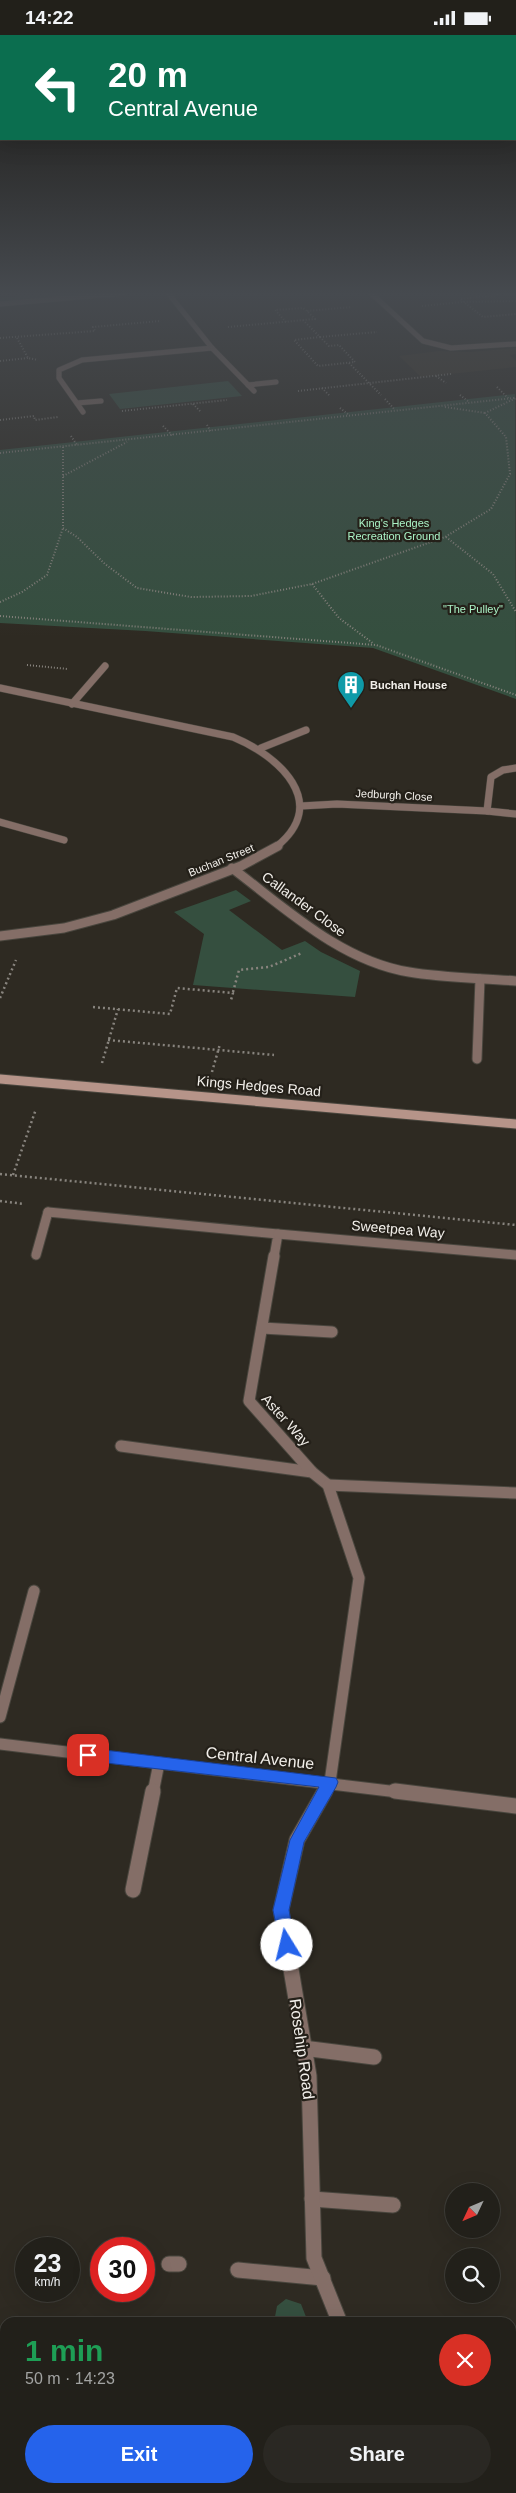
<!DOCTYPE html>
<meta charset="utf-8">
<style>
body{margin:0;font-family:Helvetica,sans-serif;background:#2a2823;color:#f1f3f6;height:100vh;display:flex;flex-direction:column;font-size:19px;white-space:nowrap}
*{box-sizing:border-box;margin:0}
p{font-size:16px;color:#a2a3a2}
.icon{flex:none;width:28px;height:28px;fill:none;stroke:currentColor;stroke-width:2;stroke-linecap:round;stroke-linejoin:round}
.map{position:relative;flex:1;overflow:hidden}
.side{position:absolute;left:0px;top:2282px;width:516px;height:176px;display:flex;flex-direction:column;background:#22201a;border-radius:15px 15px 0 0;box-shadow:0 5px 20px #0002,0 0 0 1px #3f3e39}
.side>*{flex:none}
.guide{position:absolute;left:0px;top:0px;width:516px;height:105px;box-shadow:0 5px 20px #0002,0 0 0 1px #3f3e39;background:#0b6e4f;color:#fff;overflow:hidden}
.needle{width:32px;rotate:226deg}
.fabs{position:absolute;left:445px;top:2148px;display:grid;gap:10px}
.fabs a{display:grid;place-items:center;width:55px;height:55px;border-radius:50%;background:#22201a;box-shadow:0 5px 20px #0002,0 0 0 1px #3f3e39;font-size:25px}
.speed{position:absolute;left:15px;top:2202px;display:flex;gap:10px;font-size:25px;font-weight:700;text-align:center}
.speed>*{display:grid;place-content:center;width:65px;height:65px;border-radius:50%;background:#22201a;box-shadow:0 5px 20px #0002,0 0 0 1px #3f3e39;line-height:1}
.speed small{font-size:12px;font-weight:400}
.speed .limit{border:8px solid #d22;background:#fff;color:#111}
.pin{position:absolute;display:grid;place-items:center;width:42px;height:42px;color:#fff;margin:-21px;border-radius:10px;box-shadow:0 2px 8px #0006}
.me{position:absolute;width:55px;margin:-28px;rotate:351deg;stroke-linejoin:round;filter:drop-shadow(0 0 4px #0008)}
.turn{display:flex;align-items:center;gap:18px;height:105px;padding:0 25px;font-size:22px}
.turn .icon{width:65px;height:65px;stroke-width:2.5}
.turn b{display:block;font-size:35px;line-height:42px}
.round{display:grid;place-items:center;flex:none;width:52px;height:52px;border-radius:26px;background:#2a2823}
.summary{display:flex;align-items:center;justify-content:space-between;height:85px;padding:0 25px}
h1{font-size:30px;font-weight:800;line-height:38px;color:#1e9e55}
.cta{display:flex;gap:10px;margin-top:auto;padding:10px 25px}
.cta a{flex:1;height:58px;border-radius:30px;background:#2563eb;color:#fff;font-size:20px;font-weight:800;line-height:58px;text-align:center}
.cta a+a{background:#2a2823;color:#f1f3f6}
.status{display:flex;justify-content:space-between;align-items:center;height:35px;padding:0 25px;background:#22201a;direction:ltr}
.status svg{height:14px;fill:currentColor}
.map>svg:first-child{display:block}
.built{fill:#3b3326}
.green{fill:#354f3f}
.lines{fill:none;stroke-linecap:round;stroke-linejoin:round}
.lane-far3-casing{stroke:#49463e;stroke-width:8}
.lane-far2-casing{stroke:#49463e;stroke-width:11}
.lane-far1-casing{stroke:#49463e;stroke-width:13}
.lane-casing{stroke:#49463e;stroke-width:17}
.street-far4-casing{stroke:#49463e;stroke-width:6}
.street-far3-casing{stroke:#49463e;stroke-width:8}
.street-far2-casing{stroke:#49463e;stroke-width:11}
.street-far1-casing{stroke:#49463e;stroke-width:13}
.street-casing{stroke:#49463e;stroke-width:17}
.secondary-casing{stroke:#49463e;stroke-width:11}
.path-far1{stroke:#88847e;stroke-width:2;stroke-dasharray:1 2;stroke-linecap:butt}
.path{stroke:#88847e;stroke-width:2.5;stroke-dasharray:2 3;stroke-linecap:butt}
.lane-far3{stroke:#846e67;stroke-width:7}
.lane-far2{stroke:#846e67;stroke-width:9}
.lane-far1{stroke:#846e67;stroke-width:11}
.lane{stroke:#846e67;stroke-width:15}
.street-far4{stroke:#846e67;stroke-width:5}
.street-far3{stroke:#846e67;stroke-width:7}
.street-far2{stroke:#846e67;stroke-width:9}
.street-far1{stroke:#846e67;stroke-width:11}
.street{stroke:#846e67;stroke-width:15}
.secondary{stroke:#b69489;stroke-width:9}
.route{fill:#2563eb;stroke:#184099}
.labels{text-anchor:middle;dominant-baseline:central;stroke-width:4.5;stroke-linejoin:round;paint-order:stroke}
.far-park-label{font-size:11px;fill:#abf4c7;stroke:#242019}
.far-poi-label{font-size:11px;font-weight:bold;fill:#f2efea;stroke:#242019;text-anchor:start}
.far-street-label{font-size:11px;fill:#f2efea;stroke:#242019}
.street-label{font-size:14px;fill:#f2efea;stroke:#242019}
.near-street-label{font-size:16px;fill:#f2efea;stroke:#242019}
</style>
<div class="status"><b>14:22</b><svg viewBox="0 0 49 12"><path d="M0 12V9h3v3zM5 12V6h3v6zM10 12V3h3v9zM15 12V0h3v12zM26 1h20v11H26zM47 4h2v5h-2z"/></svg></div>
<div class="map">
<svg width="516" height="2458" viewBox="0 0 516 2458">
<rect width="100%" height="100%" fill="#2e2a22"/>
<path class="built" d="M516,313V319L510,320L516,326V332L421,342L399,321L439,316L470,317Z"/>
<g class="green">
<path d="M56,258H102L0,267V263Z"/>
<path d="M228,346L242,361L120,374L109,359Z"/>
<path d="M515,359L516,664L373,613L145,596L0,588V415Z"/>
<path d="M236,855L251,866L229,875L282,915L305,906L321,917L360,936L355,962L193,950L204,899L174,877Z"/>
<path d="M286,2264L301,2269L308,2287H274L277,2271Z"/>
<path d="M254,2454H338L337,2458H254Z"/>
</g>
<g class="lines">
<defs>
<g id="lane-far3">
<path d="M261,713L306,695"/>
<path d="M516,733L503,735L491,742L487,776L516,779"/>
</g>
<path id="lane-far2" d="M36,1220L48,1177"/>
<g id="lane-far1">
<path d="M262,1293L332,1297"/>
<path d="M121,1411L312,1437"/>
<path d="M0,1682L34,1556"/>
<path d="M153,1758L159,1728"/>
</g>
<g id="lane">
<path d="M133,1855L153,1756"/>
<path d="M303,2013L374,2022"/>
<path d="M312,2164L393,2170"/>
<path d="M169,2229H179"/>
<path d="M238,2235L323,2243"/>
</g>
<g id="street-far4">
<path d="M168,258L212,313L254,356"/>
<path d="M371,258L423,306L451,313L516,309"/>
<path d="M0,269L125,258"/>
<path d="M248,350L276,347"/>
<path d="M77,368L101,366"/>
<path d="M83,377L59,343V335L82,325L212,313"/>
</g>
<g id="street-far3">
<path d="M0,653L233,702C279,721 331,768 276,812"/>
<path d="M72,669L105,631"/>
<path d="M301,771L337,769L487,776"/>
<path d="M0,787L64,805"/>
</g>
<g id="street-far2">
<path d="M232,833C285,873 341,926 409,937C444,943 481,943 516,946"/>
<path d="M0,901L64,893L113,880L241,831L278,811"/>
<path d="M477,1024L480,944"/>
<path d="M48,1177L278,1199L274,1222"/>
<path d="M278,1199L516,1220"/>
</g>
<g id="street-far1">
<path d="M274,1221L249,1366L312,1437L328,1450L359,1543L330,1747L324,1758"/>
<path d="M328,1450L516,1458"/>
<path d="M0,1709L406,1758"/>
</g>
<g id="street">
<path d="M325,1756L297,1805L281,1875L309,2041L314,2223L340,2288"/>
<path d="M395,1756L516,1771"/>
<path d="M388,2458L389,2454"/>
</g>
<path id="secondary" d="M0,1044L516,1089"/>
</defs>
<use href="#lane-far3" class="lane-far3-casing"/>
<use href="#lane-far2" class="lane-far2-casing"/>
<use href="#lane-far1" class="lane-far1-casing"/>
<use href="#lane" class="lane-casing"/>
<use href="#street-far4" class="street-far4-casing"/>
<use href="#street-far3" class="street-far3-casing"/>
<use href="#street-far2" class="street-far2-casing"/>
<use href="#street-far1" class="street-far1-casing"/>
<use href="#street" class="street-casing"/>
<use href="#secondary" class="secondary-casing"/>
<g class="path-far1">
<path d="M516,258L460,264L483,282L516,279"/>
<path d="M422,271L462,267L516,266"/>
<path d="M303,285L320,302"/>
<path d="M286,287L275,275L303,273L307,276"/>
<path d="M228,292L315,284L307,276L352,272"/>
<path d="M320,302L329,311L339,310L355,327L318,331L294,305Z"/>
<path d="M320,302L377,297"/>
<path d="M0,303L95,296L93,292L160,286"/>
<path d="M17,303L28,323L38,325"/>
<path d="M0,326L28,323"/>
<path d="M349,328L381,360"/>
<path d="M436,341L446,348"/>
<path d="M497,352L509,364"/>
<path d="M322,353L330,361"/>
<path d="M298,356L451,339"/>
<path d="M460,360L469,367"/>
<path d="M385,364L395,375"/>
<path d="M193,369L201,377"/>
<path d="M445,372L485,378"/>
<path d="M340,373L349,380"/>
<path d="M122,376L227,365"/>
<path d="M0,385L34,381L35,385L58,382"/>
<path d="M207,390L211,397"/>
<path d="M163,391L173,401"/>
<path d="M71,401L77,410"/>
<path d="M63,412V493L77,502L105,529L137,553L191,562L251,561L312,549L445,502L491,474L510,439L506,402L485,378L516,363"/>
<path d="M0,418L514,363"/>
<path d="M63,441L127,407"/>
<path d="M446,502L493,539L516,577"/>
<path d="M312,549L339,583L374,609"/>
<path d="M0,567L22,557L47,540L63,493"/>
<path d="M0,581L376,610L516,660"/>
<path d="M27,630L68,634"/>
</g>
<g class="path">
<path d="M233,957L239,935L269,932L302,918"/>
<path d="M0,963L16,925"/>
<path d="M93,972L170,979L177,953L233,958L231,965"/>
<path d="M108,1005L274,1020"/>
<path d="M102,1028L118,974"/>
<path d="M212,1037L220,1009"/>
<path d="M0,1139L516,1190"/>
<path d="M13,1140L36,1074"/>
<path d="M0,1166L24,1169"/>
</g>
<use href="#lane-far3" class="lane-far3"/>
<use href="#lane-far2" class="lane-far2"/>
<use href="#lane-far1" class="lane-far1"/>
<use href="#lane" class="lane"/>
<use href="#street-far4" class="street-far4"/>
<use href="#street-far3" class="street-far3"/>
<use href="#street-far2" class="street-far2"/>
<use href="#street-far1" class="street-far1"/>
<use href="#street" class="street"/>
<use href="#secondary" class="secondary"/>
</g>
<linearGradient id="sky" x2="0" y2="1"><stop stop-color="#191713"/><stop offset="0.43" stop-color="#464a4f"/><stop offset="1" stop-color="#464a4f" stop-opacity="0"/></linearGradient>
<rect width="516" height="602" fill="url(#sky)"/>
<path class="route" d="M88,1713L336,1743L338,1747L336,1752L304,1807L289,1875L295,1910L292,1915L287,1917L281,1915L273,1875L290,1805L319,1752L88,1726L83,1724L81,1720L83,1715Z"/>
<defs>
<symbol id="building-pin" viewBox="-11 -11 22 30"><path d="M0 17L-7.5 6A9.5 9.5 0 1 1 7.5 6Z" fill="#0f9aa8" stroke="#242019"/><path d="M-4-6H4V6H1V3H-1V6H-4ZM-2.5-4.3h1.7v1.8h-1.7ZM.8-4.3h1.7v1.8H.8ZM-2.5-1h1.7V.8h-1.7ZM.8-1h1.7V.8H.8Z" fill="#fff"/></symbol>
</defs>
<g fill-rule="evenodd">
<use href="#building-pin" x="335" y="634" width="32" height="43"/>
</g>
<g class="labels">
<g class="far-park-label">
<text x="394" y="488">King's Hedges<tspan x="394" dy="13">Recreation Ground</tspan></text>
<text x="473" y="574">"The Pulley"</text>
</g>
<g class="far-poi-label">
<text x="370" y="650">Buchan House</text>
</g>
<g class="far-street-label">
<text transform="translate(394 760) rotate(3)">Jedburgh Close</text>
<text transform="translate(221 825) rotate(-22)">Buchan Street</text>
</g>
<g class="street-label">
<text transform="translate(304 869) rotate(36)">Callander Close</text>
<text transform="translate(259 1051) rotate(5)">Kings Hedges Road</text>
<text transform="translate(398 1194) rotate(5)">Sweetpea Way</text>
<text transform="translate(286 1385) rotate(48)">Aster Way</text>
</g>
<g class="near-street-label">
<text transform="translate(260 1723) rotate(6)">Central Avenue</text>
<text transform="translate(302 2014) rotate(82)">Rosehip Road</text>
</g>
</g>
</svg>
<div class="fabs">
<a><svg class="needle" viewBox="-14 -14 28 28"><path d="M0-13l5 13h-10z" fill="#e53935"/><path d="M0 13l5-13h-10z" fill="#a2a3a2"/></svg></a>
<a><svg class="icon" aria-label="search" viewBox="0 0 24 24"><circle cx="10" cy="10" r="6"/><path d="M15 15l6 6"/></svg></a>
</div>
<div class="speed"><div>23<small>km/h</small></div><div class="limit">30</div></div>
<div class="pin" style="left:88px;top:1720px;background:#d93025"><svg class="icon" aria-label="arrive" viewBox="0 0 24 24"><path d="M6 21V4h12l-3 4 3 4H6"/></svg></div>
<svg class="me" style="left:287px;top:1910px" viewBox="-20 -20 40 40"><circle r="19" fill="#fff"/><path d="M0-13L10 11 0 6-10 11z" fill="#2563eb"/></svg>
<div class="guide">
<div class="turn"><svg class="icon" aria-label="left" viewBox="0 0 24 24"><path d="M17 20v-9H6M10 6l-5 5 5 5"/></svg><div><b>20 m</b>Central Avenue</div></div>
</div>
<section class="side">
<div class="summary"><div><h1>1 min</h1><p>50 m · 14:23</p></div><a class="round" style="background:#d93025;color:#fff"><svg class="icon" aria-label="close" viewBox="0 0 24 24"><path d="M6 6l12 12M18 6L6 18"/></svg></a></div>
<div class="cta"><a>Exit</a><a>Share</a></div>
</section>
</div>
